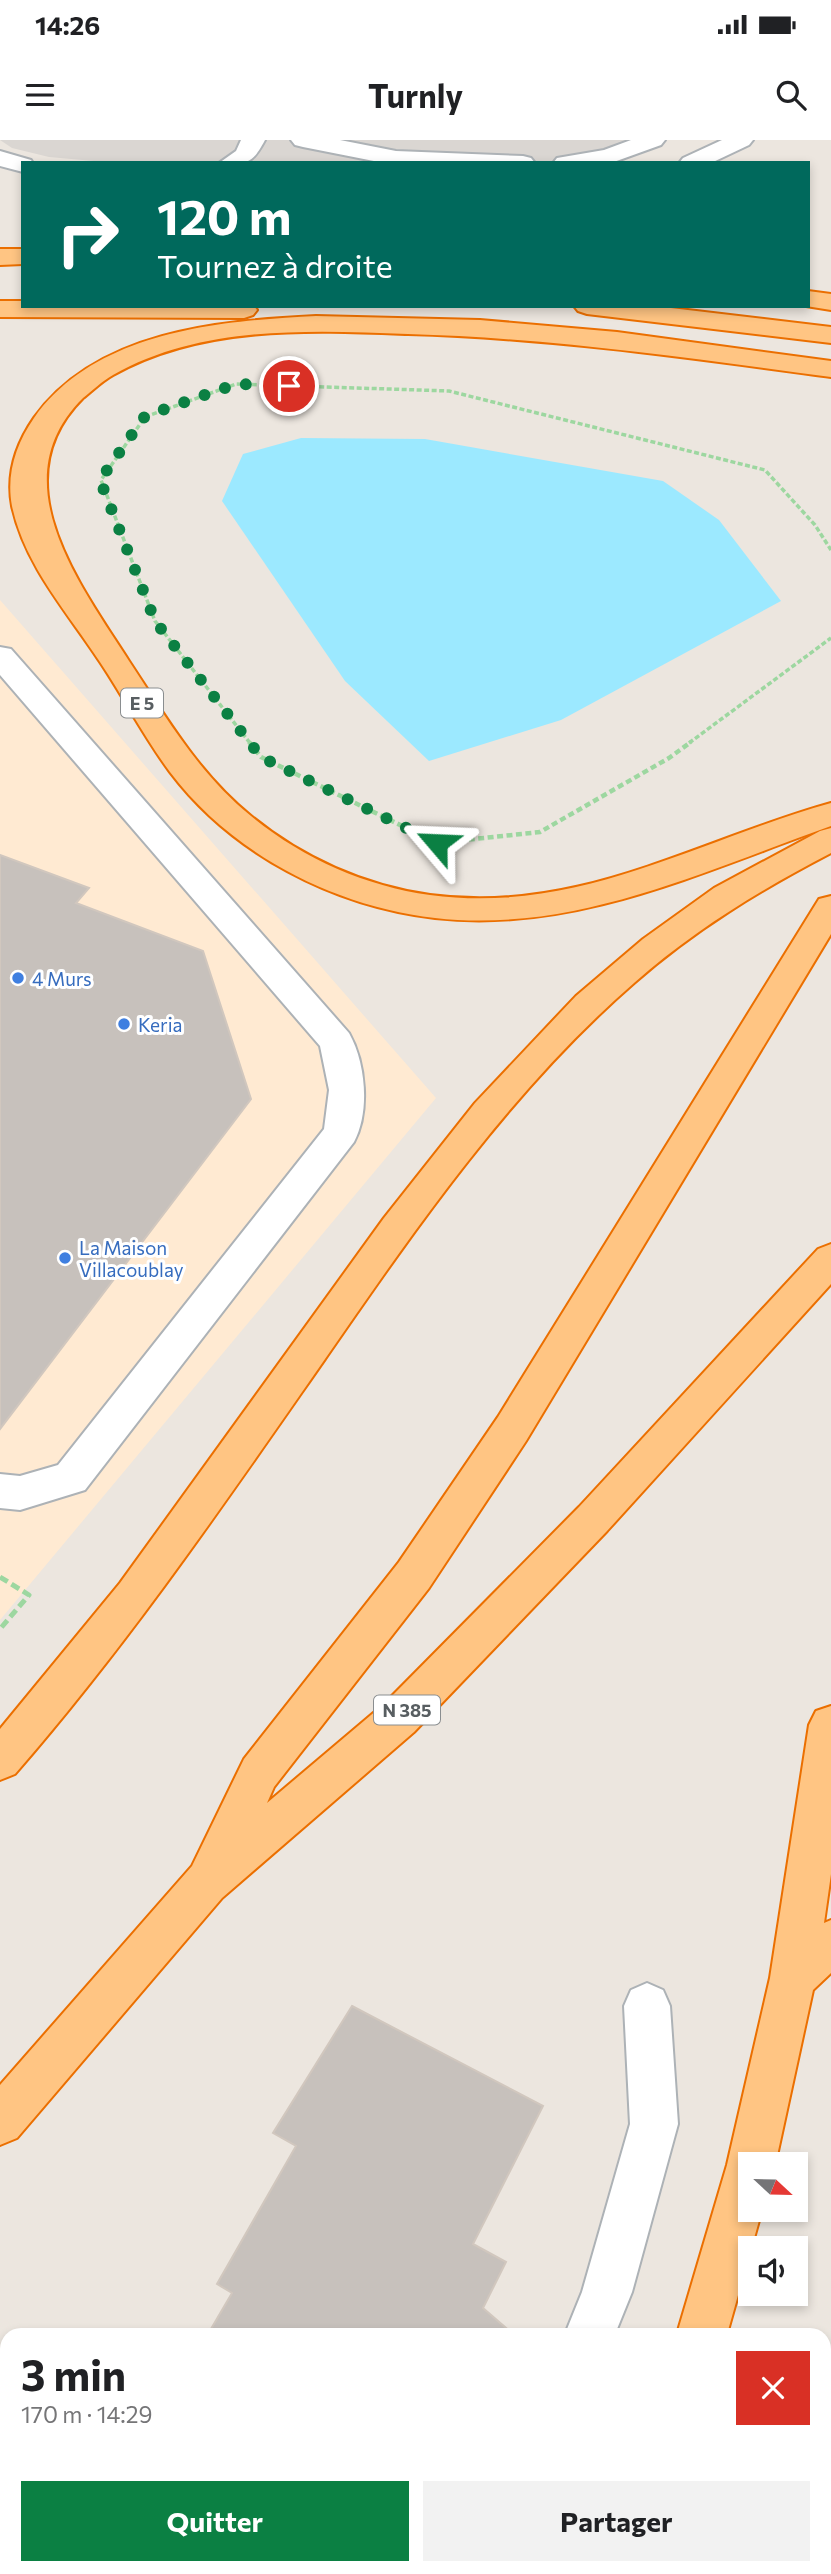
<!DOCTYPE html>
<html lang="fr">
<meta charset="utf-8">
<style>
body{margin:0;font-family:Commissioner,sans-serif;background:#f2f2f2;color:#202124;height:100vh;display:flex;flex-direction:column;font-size:26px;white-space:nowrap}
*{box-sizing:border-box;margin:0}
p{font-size:23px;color:#757577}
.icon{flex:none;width:38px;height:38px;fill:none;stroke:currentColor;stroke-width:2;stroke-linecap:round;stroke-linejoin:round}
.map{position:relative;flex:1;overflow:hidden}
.panel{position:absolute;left:0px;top:2188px;width:831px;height:247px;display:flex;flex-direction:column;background:#fff;border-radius:21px 21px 0 0;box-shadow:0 4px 10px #0003}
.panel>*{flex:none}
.top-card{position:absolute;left:21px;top:21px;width:789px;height:147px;border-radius:0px;box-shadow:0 4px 10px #0003;background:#00695c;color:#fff;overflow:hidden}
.needle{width:46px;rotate:112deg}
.buttons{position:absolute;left:738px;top:2012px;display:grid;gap:14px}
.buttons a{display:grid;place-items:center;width:70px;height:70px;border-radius:0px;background:#fff;box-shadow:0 4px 10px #0003;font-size:35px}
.pin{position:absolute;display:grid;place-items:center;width:60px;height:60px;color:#fff;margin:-30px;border:4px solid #fff;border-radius:50%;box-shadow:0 2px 7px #0007}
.me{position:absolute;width:77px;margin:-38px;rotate:296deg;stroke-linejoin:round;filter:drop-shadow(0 0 5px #0008)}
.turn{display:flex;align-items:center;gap:24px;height:147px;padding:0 21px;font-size:32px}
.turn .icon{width:91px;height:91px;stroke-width:2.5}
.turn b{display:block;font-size:49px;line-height:60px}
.round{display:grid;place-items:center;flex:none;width:74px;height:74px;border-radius:0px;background:#f2f2f2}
.overview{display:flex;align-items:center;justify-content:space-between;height:119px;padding:0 21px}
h1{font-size:42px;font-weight:700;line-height:52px}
.button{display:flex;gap:14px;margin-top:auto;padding:14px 21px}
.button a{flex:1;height:80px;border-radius:0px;background:#0b8043;color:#fff;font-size:28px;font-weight:700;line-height:80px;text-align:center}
.button a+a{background:#f2f2f2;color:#202124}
.status{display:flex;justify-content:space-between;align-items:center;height:49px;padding:0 35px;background:#fff;direction:ltr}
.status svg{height:19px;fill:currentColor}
header{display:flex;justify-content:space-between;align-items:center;height:91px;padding:0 21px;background:#fff;font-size:32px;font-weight:700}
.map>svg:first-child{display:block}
.commercial{fill:#ffead2}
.industrial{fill:#dad6d2}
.water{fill:#9ce9ff}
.building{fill:#c7c1bc;stroke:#d1c7be;stroke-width:2}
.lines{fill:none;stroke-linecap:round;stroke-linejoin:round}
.minor-casing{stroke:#adb2b6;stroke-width:4}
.major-casing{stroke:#f5a34f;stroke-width:4}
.highway-casing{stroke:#eb6f00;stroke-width:4}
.path-far2{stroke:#9dd7a0;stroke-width:3.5;stroke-dasharray:5 2.5;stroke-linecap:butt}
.path-far1{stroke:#9dd7a0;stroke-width:4.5;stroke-dasharray:6 3.5;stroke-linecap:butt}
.path{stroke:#9dd7a0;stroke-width:5;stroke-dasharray:9 4.5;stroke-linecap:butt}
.minor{fill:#fff;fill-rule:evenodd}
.major{fill:#ffdca1;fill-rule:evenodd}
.highway{fill:#ffc583;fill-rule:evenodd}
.route{stroke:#0b8043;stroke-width:12;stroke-dasharray:0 21.6}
.shop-dot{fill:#3f7fe0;stroke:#fff;stroke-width:2.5}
.labels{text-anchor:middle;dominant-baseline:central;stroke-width:6;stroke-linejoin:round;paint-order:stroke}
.shield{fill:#fff;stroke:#8a8e90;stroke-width:2}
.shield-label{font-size:18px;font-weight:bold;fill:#585e61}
.shop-label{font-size:19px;fill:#366cbe;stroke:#fff;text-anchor:start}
</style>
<div class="status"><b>14:26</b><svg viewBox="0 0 49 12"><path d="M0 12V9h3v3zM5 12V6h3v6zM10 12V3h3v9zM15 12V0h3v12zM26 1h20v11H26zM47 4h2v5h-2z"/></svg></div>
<header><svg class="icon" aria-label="menu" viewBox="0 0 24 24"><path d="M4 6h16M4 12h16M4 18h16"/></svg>Turnly<svg class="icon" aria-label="search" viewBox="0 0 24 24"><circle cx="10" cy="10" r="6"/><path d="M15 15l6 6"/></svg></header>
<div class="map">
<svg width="831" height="2434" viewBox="0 0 831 2434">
<rect width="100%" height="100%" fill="#ece6df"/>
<path class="commercial" d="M0,460L436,958L0,1480Z"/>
<path class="industrial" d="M0,0H665L607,23H116L49,17L12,8Z"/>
<path class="water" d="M301,298L425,299L663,341L719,380L781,461L561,580L429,621L345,541L222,361L243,314Z"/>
<g class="building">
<path d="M0,715L89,748L76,763L203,811L251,959L0,1289Z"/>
<path d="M352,1866L543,1966L473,2104L506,2122L483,2168L513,2194H208L232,2153L217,2144L296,2006L273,1993Z"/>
</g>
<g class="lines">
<defs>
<g id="minor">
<path d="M241,0H265C251,26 248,23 219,23L236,11Z"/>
<path d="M291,0H340L396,11L523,16L531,18L535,23H384L303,7L295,5Z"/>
<path d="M631,0H665L661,5L611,23H553L557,18L604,10Z"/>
<path d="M722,0H753L749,5L711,23H679L683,18Z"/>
<path d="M0,11L31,20L33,23H23V32L0,26Z"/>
<path d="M0,507L11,509L349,893C366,923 370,972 354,1002L85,1350L20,1370L0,1368V1334L20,1336L58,1325L324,989L329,950L320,906L0,535Z"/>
<path d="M647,1843L663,1850L670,1866L678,1984L632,2152L615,2194H565L582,2152L630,1984L624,1866L631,1850Z"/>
<path d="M470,2427H524L521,2434H467Z"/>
</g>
<g id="major">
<path d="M831,2287V2354L824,2357V2290Z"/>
<path d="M762,2427H816L813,2434H759Z"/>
</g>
<g id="highway">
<path d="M0,109H23V124L0,125Z"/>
<path d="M808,151L831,154V170L806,166H808Z"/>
<path d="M0,161H23V166H254L257,170L253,175L244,178L0,177Z"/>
<path d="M574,166H654L831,187V203L587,174L578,171Z"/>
<path d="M316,176L480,180L617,192L831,221V237C690,218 550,198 408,194C310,190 201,185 113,235C102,241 92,251 83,258C0,340 79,443 129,521C166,577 198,633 251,676C302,718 365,746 430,755C578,775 695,701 831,663V686C703,731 574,794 435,778C333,766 232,714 170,632C144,597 124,558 100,522C68,473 25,426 12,366C6,334 16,304 34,278C96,191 219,181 316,176Z"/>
<path d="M831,688V713C760,750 694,790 634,843C511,950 417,1086 325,1219C226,1361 129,1503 15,1634L0,1640V1589L120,1443L384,1078L475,963L576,856L643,799L714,748L820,691Z"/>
<path d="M831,756V794L526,1301L429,1448L274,1647L267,1663L384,1564L579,1367L818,1109L831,1104V1144L607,1391L414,1592L222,1758L17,1998L0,2005V1945L192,1726L244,1619L399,1422L498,1277L819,759Z"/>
<path d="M831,1566V1734L824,1783L831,1780V1833L813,1850L775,2025H751V2070H762L727,2194H677L727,2025L770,1838L809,1585L816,1571Z"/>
<path d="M597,2427H651L649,2434H595Z"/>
</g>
</defs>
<use href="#minor" class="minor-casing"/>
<use href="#major" class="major-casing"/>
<use href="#highway" class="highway-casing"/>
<g class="path-far2">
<path d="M250,603L155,481L101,340L145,277L236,244L449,251L765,330L815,385L831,410"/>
<path d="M689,603L831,498"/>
</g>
<path class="path-far1" d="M249,602L261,617L437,703L540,692L669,618L691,602"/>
<path class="path" d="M0,1437L29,1455L0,1489"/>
<use href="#minor" class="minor"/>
<use href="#major" class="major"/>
<use href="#highway" class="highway"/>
</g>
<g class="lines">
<path class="route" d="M289,246L236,244L145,276L100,340L155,481L261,617L437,703"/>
</g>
<g class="shop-dot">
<circle cx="18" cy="838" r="7"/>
<circle cx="124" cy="884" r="7"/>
<circle cx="65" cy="1118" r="7"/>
</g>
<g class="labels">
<g class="shield">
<rect x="121" y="548.5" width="42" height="29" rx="5"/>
<rect x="374" y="1555.5" width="66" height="29" rx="5"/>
</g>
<g class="shield-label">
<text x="142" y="563">E 5</text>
<text x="407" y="1570">N 385</text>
</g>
<g class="shop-label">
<text x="32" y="838">4 Murs</text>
<text x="138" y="884">Keria</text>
<text x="79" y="1107">La Maison<tspan x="79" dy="22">Villacoublay</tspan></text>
</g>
</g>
</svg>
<div class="buttons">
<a><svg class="needle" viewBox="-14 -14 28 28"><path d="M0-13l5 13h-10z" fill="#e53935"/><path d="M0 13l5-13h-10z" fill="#757577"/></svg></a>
<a><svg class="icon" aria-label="sound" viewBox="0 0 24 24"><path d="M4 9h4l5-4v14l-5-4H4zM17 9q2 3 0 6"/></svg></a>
</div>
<div class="pin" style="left:289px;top:246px;background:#d93025"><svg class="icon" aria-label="arrive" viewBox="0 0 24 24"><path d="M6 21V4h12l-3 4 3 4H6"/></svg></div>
<svg class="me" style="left:437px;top:703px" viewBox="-20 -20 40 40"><path d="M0-17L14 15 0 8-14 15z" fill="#0b8043" stroke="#fff" stroke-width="4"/></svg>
<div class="top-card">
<div class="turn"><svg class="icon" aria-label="right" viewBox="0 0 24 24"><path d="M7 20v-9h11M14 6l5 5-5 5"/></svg><div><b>120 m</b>Tournez à droite</div></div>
</div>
<section class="panel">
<div class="overview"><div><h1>3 min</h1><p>170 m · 14:29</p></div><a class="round" style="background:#d93025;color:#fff"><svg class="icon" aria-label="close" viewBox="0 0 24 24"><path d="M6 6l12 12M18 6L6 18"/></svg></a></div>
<div class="button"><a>Quitter</a><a>Partager</a></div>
</section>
</div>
